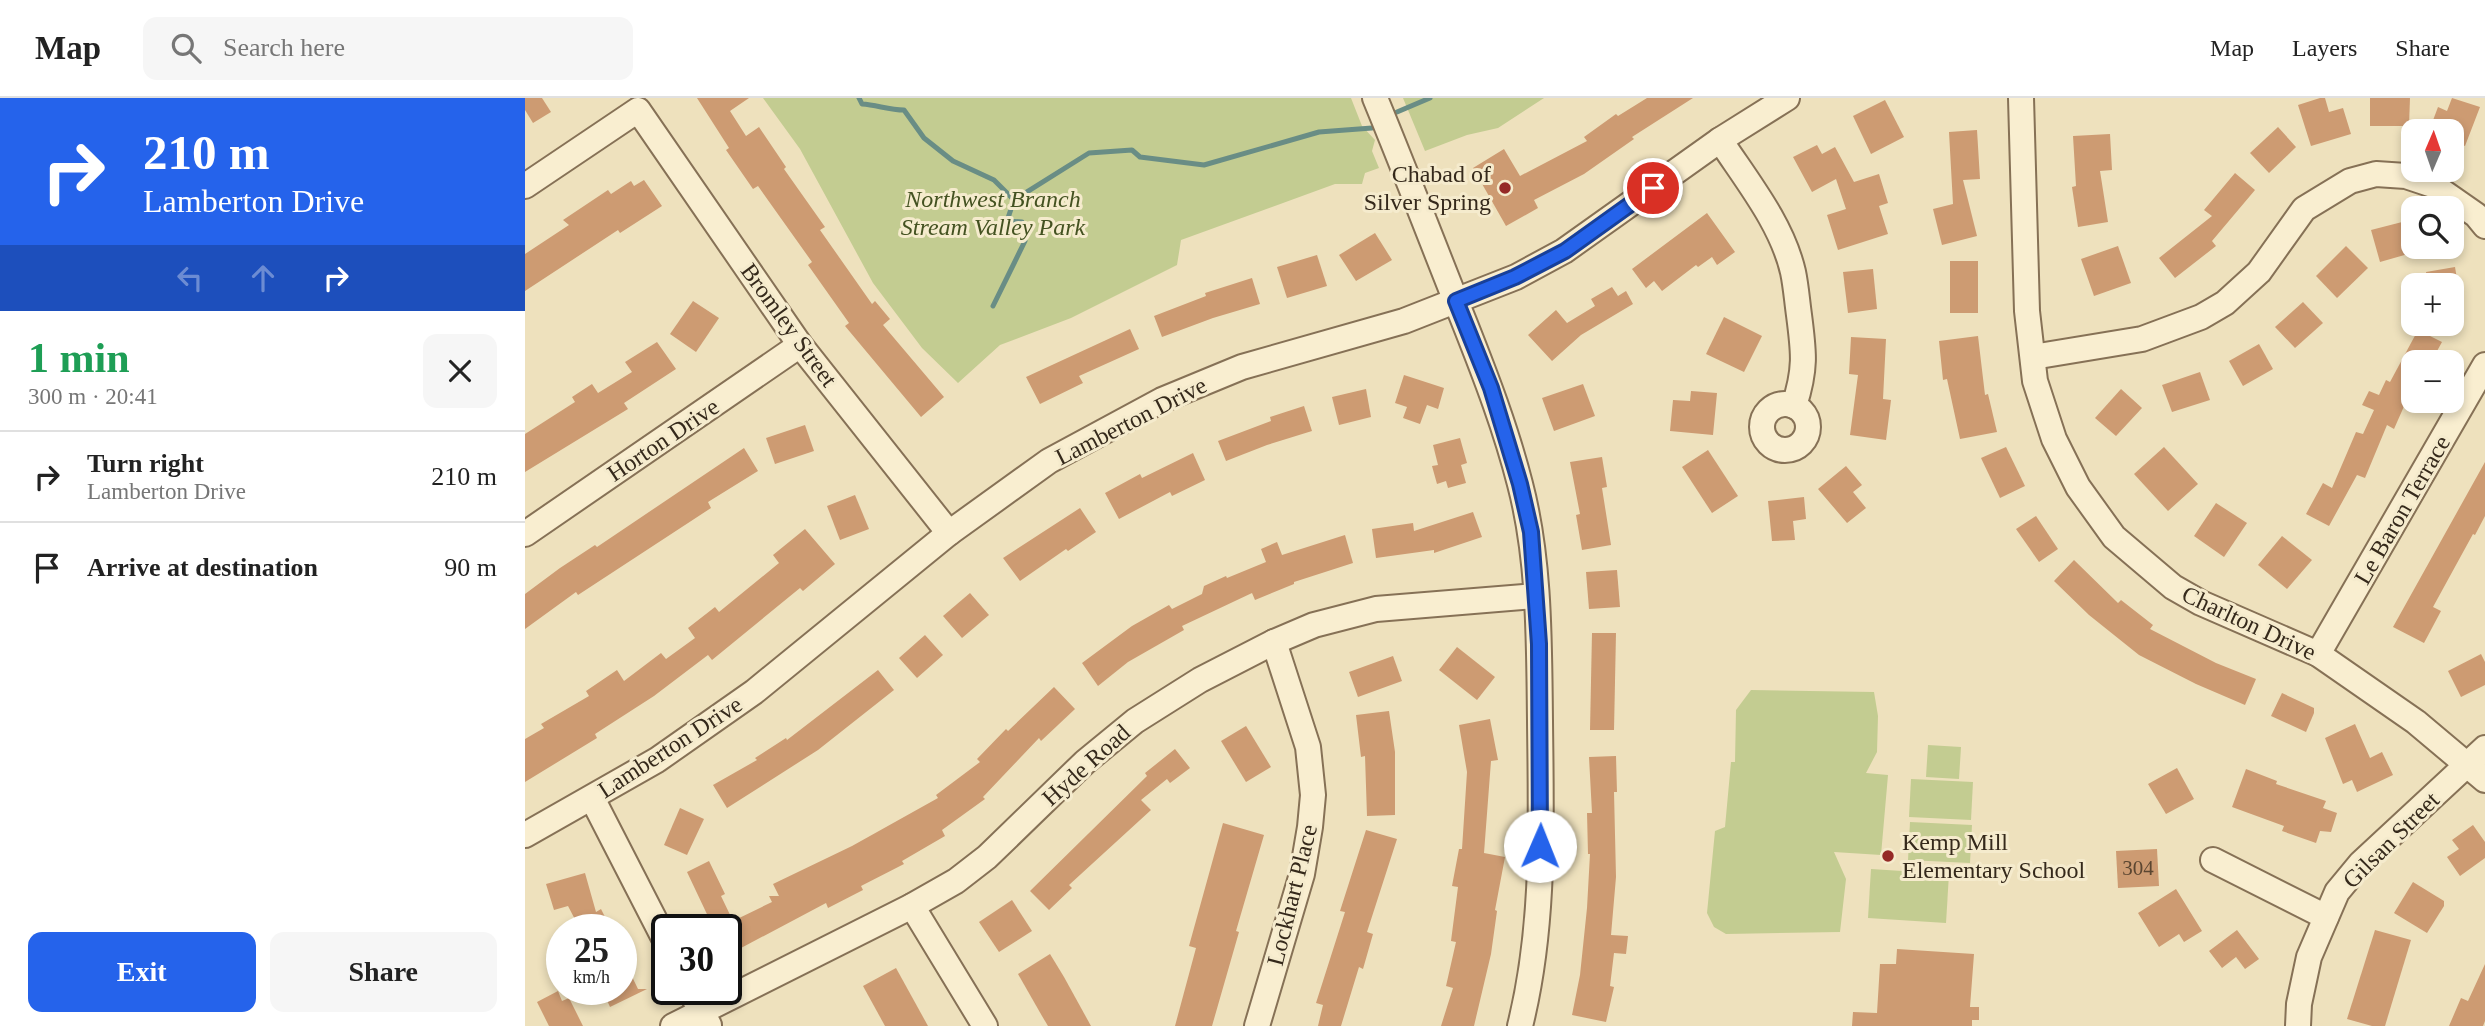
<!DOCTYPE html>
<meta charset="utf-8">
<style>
body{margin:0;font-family:"Times New Roman",serif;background:#f6f6f6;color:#222;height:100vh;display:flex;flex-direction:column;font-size:26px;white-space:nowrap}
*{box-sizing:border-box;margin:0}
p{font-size:23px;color:#767676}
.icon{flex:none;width:38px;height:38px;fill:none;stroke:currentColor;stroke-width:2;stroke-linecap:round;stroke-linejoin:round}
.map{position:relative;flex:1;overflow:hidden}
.drawer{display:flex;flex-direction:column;background:#fff;width:525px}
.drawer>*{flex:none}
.top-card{background:#2563eb;color:#fff;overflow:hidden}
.needle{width:46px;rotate:2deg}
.fabs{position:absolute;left:1876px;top:21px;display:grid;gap:14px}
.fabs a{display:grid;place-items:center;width:63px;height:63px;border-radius:14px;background:#fff;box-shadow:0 4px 10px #0003;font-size:35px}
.speed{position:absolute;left:21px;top:816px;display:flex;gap:14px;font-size:35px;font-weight:700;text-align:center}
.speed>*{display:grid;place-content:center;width:91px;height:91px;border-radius:50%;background:#fff;box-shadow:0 4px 10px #0003;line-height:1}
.speed small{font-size:18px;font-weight:400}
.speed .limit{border:4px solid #111;border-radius:10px;background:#fff;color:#111}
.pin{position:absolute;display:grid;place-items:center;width:60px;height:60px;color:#fff;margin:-30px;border:4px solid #fff;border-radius:50%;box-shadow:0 2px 7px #0007}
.me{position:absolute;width:77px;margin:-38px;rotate:1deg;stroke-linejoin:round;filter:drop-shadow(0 0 5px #0008)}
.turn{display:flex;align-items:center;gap:24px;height:147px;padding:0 28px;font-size:32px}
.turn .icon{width:91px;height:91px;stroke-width:2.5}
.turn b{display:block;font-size:49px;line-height:60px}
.lanes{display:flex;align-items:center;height:66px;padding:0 28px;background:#0003;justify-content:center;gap:35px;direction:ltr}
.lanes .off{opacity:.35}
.round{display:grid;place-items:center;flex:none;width:74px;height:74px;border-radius:14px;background:#f6f6f6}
.overview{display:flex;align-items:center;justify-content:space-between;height:119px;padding:0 28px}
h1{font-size:42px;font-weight:700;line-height:52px;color:#1e9e55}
.button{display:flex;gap:14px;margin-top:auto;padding:14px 28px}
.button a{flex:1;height:80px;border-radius:14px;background:#2563eb;color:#fff;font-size:28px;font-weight:700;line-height:80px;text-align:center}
.button a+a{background:#f6f6f6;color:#222}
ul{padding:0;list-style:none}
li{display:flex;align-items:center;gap:21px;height:91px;padding:0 28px;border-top:2px solid #e0e0e0}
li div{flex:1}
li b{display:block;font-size:26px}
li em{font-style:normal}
header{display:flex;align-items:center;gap:42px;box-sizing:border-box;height:98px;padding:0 35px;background:#fff;border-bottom:2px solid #e0e0e0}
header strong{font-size:33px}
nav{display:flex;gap:38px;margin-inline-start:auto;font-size:24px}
.search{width:490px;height:63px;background:#f6f6f6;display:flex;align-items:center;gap:18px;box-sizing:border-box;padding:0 24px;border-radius:14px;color:#767676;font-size:26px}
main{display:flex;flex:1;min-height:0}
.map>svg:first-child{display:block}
.green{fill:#c3cc91}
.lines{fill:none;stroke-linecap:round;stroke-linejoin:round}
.stream{stroke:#698d85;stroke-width:5}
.building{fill:#cd9b72}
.minor-casing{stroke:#867156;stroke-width:28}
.minor{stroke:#f9eed0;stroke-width:24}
.route-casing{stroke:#184099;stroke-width:18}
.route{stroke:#2563eb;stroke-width:12}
.poi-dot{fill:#952926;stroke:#f5ebcd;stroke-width:2.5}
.labels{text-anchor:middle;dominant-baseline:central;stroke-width:6;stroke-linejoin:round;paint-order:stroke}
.number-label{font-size:21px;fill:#5b4631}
.poi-label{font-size:24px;fill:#35291b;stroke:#f5ebcd;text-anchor:end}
.park-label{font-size:24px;font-style:italic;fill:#445221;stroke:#f5ebcd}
.street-label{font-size:24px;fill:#35291b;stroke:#f5ebcd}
</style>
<header>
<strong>Map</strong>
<div class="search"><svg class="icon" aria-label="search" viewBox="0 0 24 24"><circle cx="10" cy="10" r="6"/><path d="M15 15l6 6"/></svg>Search here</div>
<nav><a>Map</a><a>Layers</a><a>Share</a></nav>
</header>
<main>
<section class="drawer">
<div class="top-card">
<div class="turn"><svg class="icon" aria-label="right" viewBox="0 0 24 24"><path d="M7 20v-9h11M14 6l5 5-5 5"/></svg><div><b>210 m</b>Lamberton Drive</div></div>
<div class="lanes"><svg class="icon off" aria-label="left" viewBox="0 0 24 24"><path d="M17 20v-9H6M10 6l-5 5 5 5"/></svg><svg class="icon off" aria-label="ahead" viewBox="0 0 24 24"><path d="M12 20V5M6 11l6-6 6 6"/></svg><svg class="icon" aria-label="right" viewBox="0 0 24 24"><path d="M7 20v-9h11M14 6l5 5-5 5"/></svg></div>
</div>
<div class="overview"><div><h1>1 min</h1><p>300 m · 20:41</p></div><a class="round"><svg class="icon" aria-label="close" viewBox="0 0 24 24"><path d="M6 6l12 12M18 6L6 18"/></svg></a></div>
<ul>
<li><svg class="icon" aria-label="right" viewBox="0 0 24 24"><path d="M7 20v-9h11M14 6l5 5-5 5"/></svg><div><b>Turn right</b><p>Lamberton Drive</p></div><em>210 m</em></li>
<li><svg class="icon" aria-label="arrive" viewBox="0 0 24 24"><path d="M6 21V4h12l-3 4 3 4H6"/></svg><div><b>Arrive at destination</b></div><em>90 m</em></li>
</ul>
<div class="button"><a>Exit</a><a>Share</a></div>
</section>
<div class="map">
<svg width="1960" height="928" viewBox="0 0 1960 928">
<rect width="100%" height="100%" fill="#eee1bd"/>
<g class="green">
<path d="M238,0H826L837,28L850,42L847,53L854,70L840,75L837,86H810L656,142L652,167L546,220L475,247L433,285L397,250L348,185L275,51Z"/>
<path d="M878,0H1019L973,30L942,37L900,53Z"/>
<path d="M1226,592L1349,594L1353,618L1352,654L1341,675L1363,677L1356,757L1309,754L1321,781L1315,834L1201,836L1189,829L1182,815L1190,733L1200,729L1206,664H1210L1211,612Z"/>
<path d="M1403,647L1436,649L1434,681L1401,679Z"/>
<path d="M1386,681L1448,684L1446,722L1384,719Z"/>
<path d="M1385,724L1447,727L1445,765L1383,762Z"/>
<path d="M1346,771L1424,776L1421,825L1343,820Z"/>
</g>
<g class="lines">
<g class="stream">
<path d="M334,0L337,6C352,7 364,12 379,12L399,40L428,63L469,82L489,102L564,55L607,52L615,59L679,67L794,34L847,30"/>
<path d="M872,14L905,0"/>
<path d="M468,208L500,143L497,124L482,123L489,102"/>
</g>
</g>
<g class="building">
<path d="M0,0H17L26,14L8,25L0,12Z"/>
<path d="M172,0H224L205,13L221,38L234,29L261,69L259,71L300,129L295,132L347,206L350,203L365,221L358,227L419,299L396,319L320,228L324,225L283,167L287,164L233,88L228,91L201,52L204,50Z"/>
<path d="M1122,0H1168L1107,39L1109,41L1059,76L1009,102L1013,110L981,128L948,70L979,51L995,78L1062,43L1059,39L1091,16L1093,18Z"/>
<path d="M1795,0H1800L1804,14L1818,10L1826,36L1786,48L1773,7Z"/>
<path d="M1845,0H1885L1884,28H1845Z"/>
<path d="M1927,0L1955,9L1940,48L1927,43V33H1904L1913,9L1922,13Z"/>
<path d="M1360,2L1379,39L1346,56L1328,18Z"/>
<path d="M1753,29L1771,49L1744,75L1725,55Z"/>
<path d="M1452,32L1455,81L1438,82L1452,138L1417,147L1408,111L1428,106L1424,34Z"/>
<path d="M1585,36L1587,72L1575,73L1583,124L1553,129L1547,89L1551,88L1548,38Z"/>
<path d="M1292,47L1297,56L1310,49L1329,84L1354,76L1363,105L1354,108L1363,136L1313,152L1302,117L1321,111L1311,81L1287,94L1268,59Z"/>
<path d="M1710,75L1730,92L1687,143L1691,148L1650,180L1634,160L1687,118L1679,112Z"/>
<path d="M119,82L137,108L95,135L93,132L0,193V156L44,127L38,122L83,92L86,96L106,83L109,88Z"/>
<path d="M1182,115L1210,154L1192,167L1187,159L1173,169L1171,167L1137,193L1129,183L1121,190L1107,171Z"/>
<path d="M1881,123L1890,154L1855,164L1846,132Z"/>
<path d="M850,135L867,162L831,183L814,157Z"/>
<path d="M1593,148L1606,185L1569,198L1556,161Z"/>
<path d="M1821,148L1843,170L1812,200L1791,178Z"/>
<path d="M792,157L802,188L762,200L752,169Z"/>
<rect x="1425" y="163" width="28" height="52"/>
<path d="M1930,169L1933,187H1903L1901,174Z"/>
<path d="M1348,171L1352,211L1323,215L1318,174Z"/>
<path d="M727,180L735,206L688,220L637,239L629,218L681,198L680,195Z"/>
<path d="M1087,189L1093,198L1101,193L1108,206L1056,237L1027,263L1003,237L1031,212L1042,225L1070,208L1066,201Z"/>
<path d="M168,203L194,220L171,254L145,236Z"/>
<path d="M1778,204L1798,225L1770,250L1750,229Z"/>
<path d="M1199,219L1237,238L1219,274L1181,256Z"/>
<path d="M605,231L614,251L554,278L558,285L515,306L501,279Z"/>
<path d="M1893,232L1917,244L1906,264H1888V288L1869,331L1862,327L1840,380L1832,377L1804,428L1781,416L1798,385L1807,390L1831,334L1838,336L1849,312L1837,307L1844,293L1854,297L1861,282L1865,284Z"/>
<path d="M1453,238L1460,297L1463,296L1472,334L1435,341L1422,281L1418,282L1414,243Z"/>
<path d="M1326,239L1361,241L1358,301L1366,302L1361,342L1325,337L1333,277L1324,276Z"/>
<path d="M132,244L151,271L99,305L103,311L0,374V336L50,304L47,299L67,286L73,295L107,274L100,264Z"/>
<path d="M1734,246L1748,271L1718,288L1704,263Z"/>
<path d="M1675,274L1685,302L1647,314L1637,287Z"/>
<path d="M879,277L919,290L913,311L902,307L895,326L878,320L882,309L870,305Z"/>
<path d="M1058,286L1070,318L1029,333L1017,300Z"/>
<path d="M841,291L846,319L814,327L807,299Z"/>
<path d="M1596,291L1617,310L1591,338L1570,320Z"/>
<path d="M1166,293L1192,295L1188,337L1145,333L1148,302L1165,303Z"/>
<path d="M779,308L787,333L742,347L701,363L693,343L746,323L745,319Z"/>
<path d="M280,327L289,353L250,366L241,340Z"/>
<path d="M935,340L942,365L936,367L941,385L923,390L921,383L912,386L907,368L913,367L908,347Z"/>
<path d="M1481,349L1500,388L1475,400L1456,360Z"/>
<path d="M1639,349L1673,386L1643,413L1609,376Z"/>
<path d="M219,350L233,373L183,404L186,410L53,497L51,494L0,531V496L35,470L70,447L72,449Z"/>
<path d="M1183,352L1213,398L1187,415L1157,369Z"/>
<path d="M668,355L680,382L647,398L645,394L594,421L580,395L615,376L617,380Z"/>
<path d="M1077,359L1082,389L1077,390L1086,447L1057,452L1051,417L1055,416L1045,364Z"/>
<path d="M1960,364V418L1950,437L1948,436L1908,509L1916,513L1899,545L1868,529Z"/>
<path d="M1321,368L1337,387L1328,394L1341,410L1322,425L1293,391Z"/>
<path d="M330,397L344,431L315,442L302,408Z"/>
<path d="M1279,399L1281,421L1268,423L1270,442L1247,443L1243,403Z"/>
<path d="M1691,405L1722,425L1699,459L1669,438Z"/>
<path d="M555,410L571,434L543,453L541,451L495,483L478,460Z"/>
<path d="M948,414L957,439L909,455V452L851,460L847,431L888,425L889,433Z"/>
<path d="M1511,418L1533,451L1514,464L1491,431Z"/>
<path d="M280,431L310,466L278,493L275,490L187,562L183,557L129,598L70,636L72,640L0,684V641L19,630L16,626L64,598L61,593L92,572L99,583L136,555L141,561L170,540L163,530L190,509L194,514L254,465L248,457Z"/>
<path d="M820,437L828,465L769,484V486L730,502L727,495L657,528L659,532L603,564L573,588L557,565L607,528L644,507L647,511L677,496L679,488L701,478L702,480L741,464L736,451L752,444L757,457Z"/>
<path d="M1757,438L1787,462L1762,491L1733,467Z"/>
<path d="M1549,462L1593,505L1596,502L1628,527L1625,531L1691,565L1731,581L1720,607L1671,586L1614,557L1564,517L1529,483Z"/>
<path d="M1092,472L1095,509L1064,511L1061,474Z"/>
<path d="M445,495L464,517L437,540L418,518Z"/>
<path d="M1067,535H1091L1089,632H1065Z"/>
<path d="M400,537L418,557L392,580L374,560Z"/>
<path d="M932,549L970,579L952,602L914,572Z"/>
<path d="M1956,556L1960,564V587L1936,599L1923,573Z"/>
<path d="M868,558L877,583L833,599L824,574Z"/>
<path d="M353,572L369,592L293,652L202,710L188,687L232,662L230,660L261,640L262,642Z"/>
<path d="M529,589L550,611L516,643L514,640L458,699L460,701L417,732L420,738L377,763L379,766L336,788L338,792L303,810L301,805L201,858V831H189L162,774L184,763L200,796L196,798L208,823L247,804L244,798H254L248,786L327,748L413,700L411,697L455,664L452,661L481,631L483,633Z"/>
<path d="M1757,595L1789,610V615L1781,634L1746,618Z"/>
<path d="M864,613L870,654V717L842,718L840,658L836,659L831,617Z"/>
<path d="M965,621L973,662L966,663L959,755L980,759L970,812L972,813L966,856L949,928H916L928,890L921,888L931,844L926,843L933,789L927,788L934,751H937L942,674L934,627Z"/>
<path d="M1830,626L1845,660L1857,654L1868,677L1832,694L1827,682L1818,686L1800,640Z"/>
<path d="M721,628L746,669L721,684L696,643Z"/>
<path d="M650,651L665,670L645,685L642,681L616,702L626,712L544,787L547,790L524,812L505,793L622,678L620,675Z"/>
<path d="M1091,658L1092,694H1089L1091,779L1086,837L1103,838L1101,856L1089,855L1085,888L1089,889L1081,924L1047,917L1055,877L1062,810L1065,756H1063L1062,715H1067L1064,659Z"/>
<path d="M1652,670L1669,701L1641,716L1623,686Z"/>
<path d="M1721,671L1752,683L1751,686L1801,703L1798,710L1812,715L1806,734L1795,733L1791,745L1757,733L1759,728L1707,709Z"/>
<path d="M155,710L179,721L162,757L139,747Z"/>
<path d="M698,725L739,737L711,833L714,834L687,928H650L671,850L664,848Z"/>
<path d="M1948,727L1960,744V760L1935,778L1922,759L1934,751L1927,742Z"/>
<path d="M841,732L872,741L842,834L848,836L838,871L834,869L816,928H793L798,907L791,905L820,814L815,813Z"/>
<path d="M1632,751L1634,788L1593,790L1591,753Z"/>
<path d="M60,775L71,814L76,811L86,831H55L43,808L29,812L21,786Z"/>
<path d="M1888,784L1919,803V808L1902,835L1869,815Z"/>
<path d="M1651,791L1677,833L1659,844L1654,836L1634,849L1613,815Z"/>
<path d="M487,802L507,833L474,854L454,824Z"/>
<path d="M1712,832L1734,861L1720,871L1711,859L1697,870L1684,853Z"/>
<path d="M1850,832L1886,842L1860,928H1847L1822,921Z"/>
<path d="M1372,851L1449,856L1445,909H1454V922H1447V928H1327L1328,914L1352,915L1355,866H1371Z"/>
<path d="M96,856L113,891H122L85,909L77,891H96Z"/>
<path d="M525,856L539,879L566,928H523L517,918L493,876Z"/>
<path d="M1960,866V923L1958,928H1924L1936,900L1943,903Z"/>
<path d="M371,870L403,928H360L338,888Z"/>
<path d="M33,893L37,903L44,900L58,928H24L12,904Z"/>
</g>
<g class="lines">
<defs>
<g id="minor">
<path d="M850,0C881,75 910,151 940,226C961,279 981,331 995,386C1015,462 1014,545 1015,623C1016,725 1020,828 995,928"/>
<path d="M1496,0L1502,213L1510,283L1529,341L1553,389L1589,439L1648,489L1676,505L1793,556L1891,624L1960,682"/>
<path d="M1195,42C1222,83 1257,126 1268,174C1271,188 1272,203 1274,217C1279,255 1281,271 1269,308"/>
<path d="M0,88L113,12L275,247L424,435"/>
<path d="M1508,259L1617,241L1676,219L1700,205L1734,174L1779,111L1825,83L1851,76L1881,78L1908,87L1951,117L1960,128"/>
<circle cx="1260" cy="329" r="23"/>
<path d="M0,436L275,247"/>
<path d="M1793,556L1960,267"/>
<path d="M67,700L142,846"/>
<path d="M0,737L132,662L229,594L424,435L524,363L637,302L717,269L879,223L991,179L1039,153L1195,42L1262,0"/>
<path d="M1688,762L1801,819"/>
<path d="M387,808L460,928"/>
<path d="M164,891L184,927"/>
<path d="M148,928L387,808L431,783L462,759L560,664L610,623L675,582L749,544L789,527L851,511L1010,498"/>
<path d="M732,928L777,776L785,729L788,697L783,649L749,544"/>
<path d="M1773,928L1774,906L1784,859L1812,794L1836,765L1960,650"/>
</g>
</defs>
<use href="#minor" class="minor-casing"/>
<use href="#minor" class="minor"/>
</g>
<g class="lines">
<defs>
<path id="route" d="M1015,748L1014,546L1006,434L995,386L966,290L931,203L990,179L1040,153L1128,90"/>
</defs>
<use href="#route" class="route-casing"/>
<use href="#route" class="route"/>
</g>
<g class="poi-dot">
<circle cx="980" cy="90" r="7"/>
<circle cx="1363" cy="758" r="7"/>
</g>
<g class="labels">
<g class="number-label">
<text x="1613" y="770">304</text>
</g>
<g class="poi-label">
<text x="966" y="76">Chabad of<tspan x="966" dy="28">Silver Spring</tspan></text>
<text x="1377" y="744" text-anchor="start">Kemp Mill<tspan x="1377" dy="28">Elementary School</tspan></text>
</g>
<g class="park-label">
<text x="468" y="101">Northwest Branch<tspan x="468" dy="28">Stream Valley Park</tspan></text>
</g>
<g class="street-label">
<text transform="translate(264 227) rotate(54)">Bromley Street</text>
<text transform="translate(606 323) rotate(-27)">Lamberton Drive</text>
<text transform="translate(138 342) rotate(-34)">Horton Drive</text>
<text transform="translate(1877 412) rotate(-60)">Le Baron Terrace</text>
<text transform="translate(1724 525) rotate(25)">Charlton Drive</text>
<text transform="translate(145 649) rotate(-33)">Lamberton Drive</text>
<text transform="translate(561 667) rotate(-42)">Hyde Road</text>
<text transform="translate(1866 742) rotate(-45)">Gilsan Street</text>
<text transform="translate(767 797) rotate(-76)">Lockhart Place</text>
</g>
</g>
</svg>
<div class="fabs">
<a><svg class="needle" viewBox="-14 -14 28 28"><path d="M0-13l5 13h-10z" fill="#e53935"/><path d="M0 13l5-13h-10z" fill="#767676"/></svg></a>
<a><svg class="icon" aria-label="search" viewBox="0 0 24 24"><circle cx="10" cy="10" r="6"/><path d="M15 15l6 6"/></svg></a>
<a>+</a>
<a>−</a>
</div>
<div class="speed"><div>25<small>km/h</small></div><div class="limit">30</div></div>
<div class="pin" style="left:1128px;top:90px;background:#d93025"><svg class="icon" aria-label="arrive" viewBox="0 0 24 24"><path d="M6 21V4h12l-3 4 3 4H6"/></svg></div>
<svg class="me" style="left:1015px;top:748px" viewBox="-20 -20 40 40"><circle r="19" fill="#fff"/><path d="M0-13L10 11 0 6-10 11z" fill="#2563eb"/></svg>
</div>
</main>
